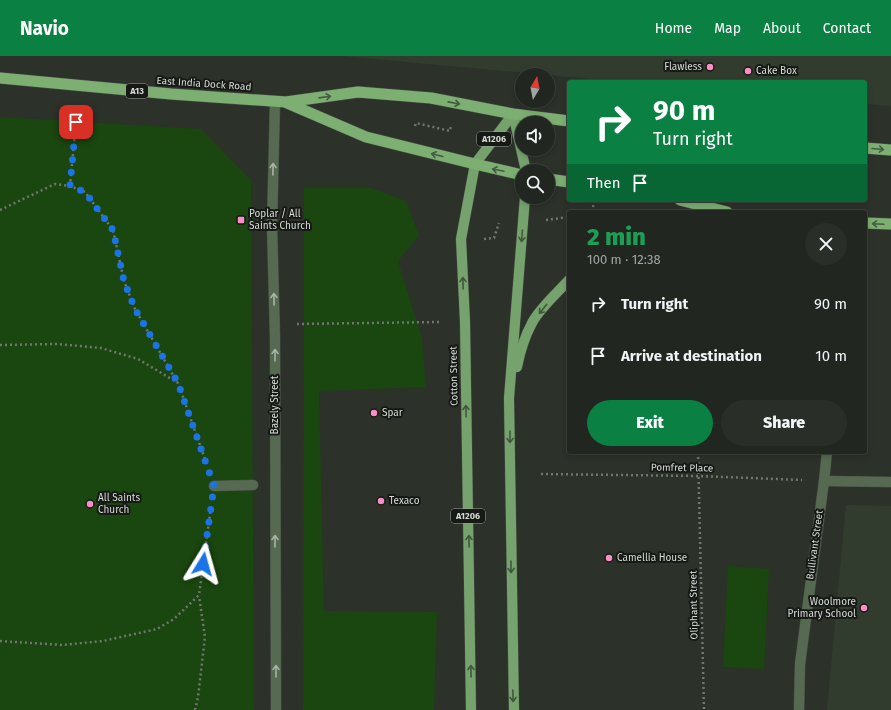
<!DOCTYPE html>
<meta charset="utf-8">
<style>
body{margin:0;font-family:"Fira Sans",sans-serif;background:#292e29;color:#f1f3f6;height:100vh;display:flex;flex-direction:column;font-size:15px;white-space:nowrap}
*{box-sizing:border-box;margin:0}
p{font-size:13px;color:#a2a5a5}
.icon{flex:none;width:22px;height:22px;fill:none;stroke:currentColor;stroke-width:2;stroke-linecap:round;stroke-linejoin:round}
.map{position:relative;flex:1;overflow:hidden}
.details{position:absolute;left:567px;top:154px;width:300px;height:244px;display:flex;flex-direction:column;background:#212620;border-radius:4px;box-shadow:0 2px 6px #0003,0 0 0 1px #3e433e}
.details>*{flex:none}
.top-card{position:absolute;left:567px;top:24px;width:300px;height:122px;border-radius:4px;box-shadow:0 2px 6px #0003,0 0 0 1px #3e433e;background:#0b8043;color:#fff;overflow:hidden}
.needle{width:26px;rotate:10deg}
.fabs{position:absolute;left:515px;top:12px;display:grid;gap:8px}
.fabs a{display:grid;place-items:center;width:40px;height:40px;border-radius:50%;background:#212620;box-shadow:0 2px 6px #0003,0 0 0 1px #3e433e;font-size:20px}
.pin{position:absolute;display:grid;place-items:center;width:34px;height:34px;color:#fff;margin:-17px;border-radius:8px;box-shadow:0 2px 6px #0006}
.me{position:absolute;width:44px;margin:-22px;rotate:8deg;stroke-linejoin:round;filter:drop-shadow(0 0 3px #0008)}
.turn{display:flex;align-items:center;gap:14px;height:84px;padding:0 20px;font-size:18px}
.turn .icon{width:52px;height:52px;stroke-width:2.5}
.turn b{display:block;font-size:28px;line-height:34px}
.then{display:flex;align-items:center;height:38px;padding:0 20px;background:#0003;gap:8px;font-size:15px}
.round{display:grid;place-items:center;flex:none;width:42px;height:42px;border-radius:21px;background:#292e29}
.overview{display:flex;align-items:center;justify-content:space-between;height:68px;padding:0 20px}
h1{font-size:24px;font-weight:800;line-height:30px;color:#1e9e55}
.primary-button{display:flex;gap:8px;margin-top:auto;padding:8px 20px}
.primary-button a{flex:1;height:46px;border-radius:24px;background:#0b8043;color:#fff;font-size:16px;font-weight:800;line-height:46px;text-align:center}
.primary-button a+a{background:#292e29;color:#f1f3f6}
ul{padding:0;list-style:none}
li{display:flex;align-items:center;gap:12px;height:52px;padding:0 20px}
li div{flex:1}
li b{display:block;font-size:15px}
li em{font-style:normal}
header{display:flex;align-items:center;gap:24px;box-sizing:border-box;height:56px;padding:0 20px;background:#0b8043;color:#fff}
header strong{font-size:19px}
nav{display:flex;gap:22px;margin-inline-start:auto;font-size:14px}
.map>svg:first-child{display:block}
.built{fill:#313c2f}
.green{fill:#1a460f}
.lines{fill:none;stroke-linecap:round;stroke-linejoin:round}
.service-casing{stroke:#474d46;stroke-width:11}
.minor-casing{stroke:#474d46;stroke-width:11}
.primary-casing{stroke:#474d46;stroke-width:11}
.trunk-casing{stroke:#474d46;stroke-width:12}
.path{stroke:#717770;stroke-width:2.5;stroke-dasharray:2 3;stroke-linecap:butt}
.service{stroke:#556a50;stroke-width:10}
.minor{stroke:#556a50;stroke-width:10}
.primary{stroke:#76a36d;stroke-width:10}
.trunk{stroke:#7dae72;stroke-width:11}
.oneway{stroke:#445c3f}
.oneway2{stroke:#a9b3a7}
.oneway3{stroke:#41573d}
.route{stroke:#1a73e8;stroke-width:7;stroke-dasharray:0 12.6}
.poi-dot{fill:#fb8fc4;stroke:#161915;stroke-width:1.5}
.labels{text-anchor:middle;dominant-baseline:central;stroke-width:4;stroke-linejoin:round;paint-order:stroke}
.shield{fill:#161915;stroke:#9ca19c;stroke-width:1}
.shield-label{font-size:9px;font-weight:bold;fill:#d6dbd6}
.poi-label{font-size:10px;fill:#d6dbd6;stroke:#161915;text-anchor:start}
.street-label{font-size:10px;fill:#d6dbd6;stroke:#161915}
</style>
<header>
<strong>Navio</strong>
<nav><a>Home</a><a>Map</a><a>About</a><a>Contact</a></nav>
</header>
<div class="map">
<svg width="891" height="654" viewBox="0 0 891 654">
<rect width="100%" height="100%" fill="#2c322a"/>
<g class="built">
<path d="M342,0H891V50L865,48V26H624Z"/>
<path d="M846,449L891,450V654H827Z"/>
</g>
<g class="green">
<path d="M0,61L201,73L251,124L254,654H0Z"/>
<path d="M304,132H371L406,145L419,179L398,205L422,282L426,331L319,335L324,555L437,556L434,654H303Z"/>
<path d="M728,510L769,513L764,613L723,611Z"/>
</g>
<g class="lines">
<defs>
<path id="service" d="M214,430L253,429"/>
<g id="minor">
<path d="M275,45L272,170L275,282L276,654"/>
<path d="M824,425L891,426"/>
<path d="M799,654L800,608L824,425L827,396"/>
</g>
<g id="primary">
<path d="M513,58L526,115"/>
<path d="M517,311C520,296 525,280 532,267C539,253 558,236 569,224"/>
<path d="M471,654L465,266L461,183L475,108L513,58"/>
<path d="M514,654L509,342L525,141"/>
</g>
<g id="trunk">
<path d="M0,22L171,38L286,46L358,36L431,42L513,58L569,65"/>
<path d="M287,47L366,81L475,108L522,119"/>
<path d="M865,92L891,94"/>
<path d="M548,123L569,126"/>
<path d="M680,144L727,156"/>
<path d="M865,167L891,168"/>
</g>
</defs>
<use href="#service" class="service-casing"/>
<use href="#minor" class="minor-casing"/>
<use href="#primary" class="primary-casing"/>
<use href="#trunk" class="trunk-casing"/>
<g class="path">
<path d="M415,70L416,67L450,75L451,69"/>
<path d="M70,130L76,66"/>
<path d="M0,154L55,128L70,130L85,136L113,174L124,225L135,253L177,326"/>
<path d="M592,156L594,146"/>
<path d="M546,164L569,161"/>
<path d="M484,183L494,182L499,167"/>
<path d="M297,268L439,266"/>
<path d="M0,289L57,288L101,292L138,303L178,327L207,409"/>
<path d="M698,396L704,654"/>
<path d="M541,418L698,420L802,424"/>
<path d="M0,585L63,589L103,585L157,573L174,563L199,539L211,451"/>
<path d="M195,654L198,641L205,581L199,540"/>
</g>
<use href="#service" class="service"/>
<use href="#minor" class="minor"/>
<use href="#primary" class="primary"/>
<use href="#trunk" class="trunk"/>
</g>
<defs><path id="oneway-shaft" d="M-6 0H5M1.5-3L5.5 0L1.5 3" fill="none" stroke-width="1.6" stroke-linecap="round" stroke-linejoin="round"/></defs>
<g class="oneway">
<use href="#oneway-shaft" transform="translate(325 41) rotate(-8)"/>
<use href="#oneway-shaft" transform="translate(454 47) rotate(11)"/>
<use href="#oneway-shaft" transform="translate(878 93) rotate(5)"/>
<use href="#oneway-shaft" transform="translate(437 99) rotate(-166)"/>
<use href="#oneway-shaft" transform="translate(498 114) rotate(-168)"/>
<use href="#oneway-shaft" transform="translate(878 168) rotate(-177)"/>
</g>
<g class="oneway2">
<use href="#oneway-shaft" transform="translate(273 113) rotate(-89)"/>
<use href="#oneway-shaft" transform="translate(274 243) rotate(-91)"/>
<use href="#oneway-shaft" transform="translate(275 299) rotate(-90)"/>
<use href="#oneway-shaft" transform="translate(275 485) rotate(-90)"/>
<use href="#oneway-shaft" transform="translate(276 615) rotate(-90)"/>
</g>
<g class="oneway3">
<use href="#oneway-shaft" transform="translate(522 180) rotate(94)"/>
<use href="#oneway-shaft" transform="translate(463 227) rotate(-92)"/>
<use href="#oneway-shaft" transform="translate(543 253) rotate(129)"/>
<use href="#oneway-shaft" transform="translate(466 355) rotate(-91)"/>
<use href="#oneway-shaft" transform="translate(510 381) rotate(90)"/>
<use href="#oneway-shaft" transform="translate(469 485) rotate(-91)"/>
<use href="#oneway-shaft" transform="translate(511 511) rotate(89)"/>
<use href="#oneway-shaft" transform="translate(471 615) rotate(-91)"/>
<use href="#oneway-shaft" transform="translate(513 640) rotate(88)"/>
</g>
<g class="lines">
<path class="route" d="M76,66L70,130L85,136L113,174L124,225L135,253L178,327L214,430L203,508"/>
</g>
<g class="poi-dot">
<circle cx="710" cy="11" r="4"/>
<circle cx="748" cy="15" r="4"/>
<rect x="237" y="160" width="8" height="8" rx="2"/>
<circle cx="374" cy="357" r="4"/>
<circle cx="381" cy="445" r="4"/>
<circle cx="90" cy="448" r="4"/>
<circle cx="609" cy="502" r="4"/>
<circle cx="864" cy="552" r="4"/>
</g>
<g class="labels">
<g class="shield">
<rect x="126" y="28" width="22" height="14" rx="3"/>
<rect x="477" y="76" width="34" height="14" rx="3"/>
<rect x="451" y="453" width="34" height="14" rx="3"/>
</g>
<g class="shield-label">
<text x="137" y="35">A13</text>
<text x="494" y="83">A1206</text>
<text x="468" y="460">A1206</text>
</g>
<g class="poi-label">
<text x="702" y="11" text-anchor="end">Flawless</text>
<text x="756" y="15">Cake Box</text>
<text x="249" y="158">Poplar / All<tspan x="249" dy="12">Saints Church</tspan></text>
<text x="382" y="357">Spar</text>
<text x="98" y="442">All Saints<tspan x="98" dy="12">Church</tspan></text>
<text x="389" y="445">Texaco</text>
<text x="617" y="502">Camellia House</text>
<text x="856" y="546" text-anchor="end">Woolmore<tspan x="856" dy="12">Primary School</tspan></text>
</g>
<g class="street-label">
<text transform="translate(204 28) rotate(4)">East India Dock Road</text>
<text transform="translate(454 320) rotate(-91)">Cotton Street</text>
<text transform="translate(275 349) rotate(-90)">Bazely Street</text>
<text transform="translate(682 412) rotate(1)">Pomfret Place</text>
<text transform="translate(815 489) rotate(-82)">Bullivant Street</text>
<text transform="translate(694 549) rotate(-91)">Oliphant Street</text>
</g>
</g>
</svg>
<div class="fabs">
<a><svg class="needle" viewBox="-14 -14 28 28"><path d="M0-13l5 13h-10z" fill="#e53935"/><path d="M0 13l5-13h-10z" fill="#a2a5a5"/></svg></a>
<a><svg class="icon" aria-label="sound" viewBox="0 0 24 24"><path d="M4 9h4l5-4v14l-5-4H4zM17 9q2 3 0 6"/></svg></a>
<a><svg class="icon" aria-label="search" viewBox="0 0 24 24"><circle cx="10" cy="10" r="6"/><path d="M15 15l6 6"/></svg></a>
</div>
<div class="pin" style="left:76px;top:66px;background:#d93025"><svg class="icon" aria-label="arrive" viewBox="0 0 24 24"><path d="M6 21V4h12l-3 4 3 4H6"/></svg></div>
<svg class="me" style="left:203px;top:508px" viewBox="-20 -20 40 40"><path d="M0-17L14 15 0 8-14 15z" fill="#1a73e8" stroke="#fff" stroke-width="4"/></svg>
<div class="top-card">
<div class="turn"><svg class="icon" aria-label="right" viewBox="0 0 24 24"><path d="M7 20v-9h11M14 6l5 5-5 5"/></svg><div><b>90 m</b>Turn right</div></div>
<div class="then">Then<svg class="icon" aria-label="arrive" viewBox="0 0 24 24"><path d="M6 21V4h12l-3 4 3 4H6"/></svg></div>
</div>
<section class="details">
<div class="overview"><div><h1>2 min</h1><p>100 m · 12:38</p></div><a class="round"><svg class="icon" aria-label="close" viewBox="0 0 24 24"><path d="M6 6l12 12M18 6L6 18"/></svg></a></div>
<ul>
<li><svg class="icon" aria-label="right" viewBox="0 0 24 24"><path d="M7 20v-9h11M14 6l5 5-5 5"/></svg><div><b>Turn right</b></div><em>90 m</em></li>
<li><svg class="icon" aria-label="arrive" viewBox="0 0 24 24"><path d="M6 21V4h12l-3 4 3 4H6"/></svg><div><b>Arrive at destination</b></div><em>10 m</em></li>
</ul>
<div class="primary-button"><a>Exit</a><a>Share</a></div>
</section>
</div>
